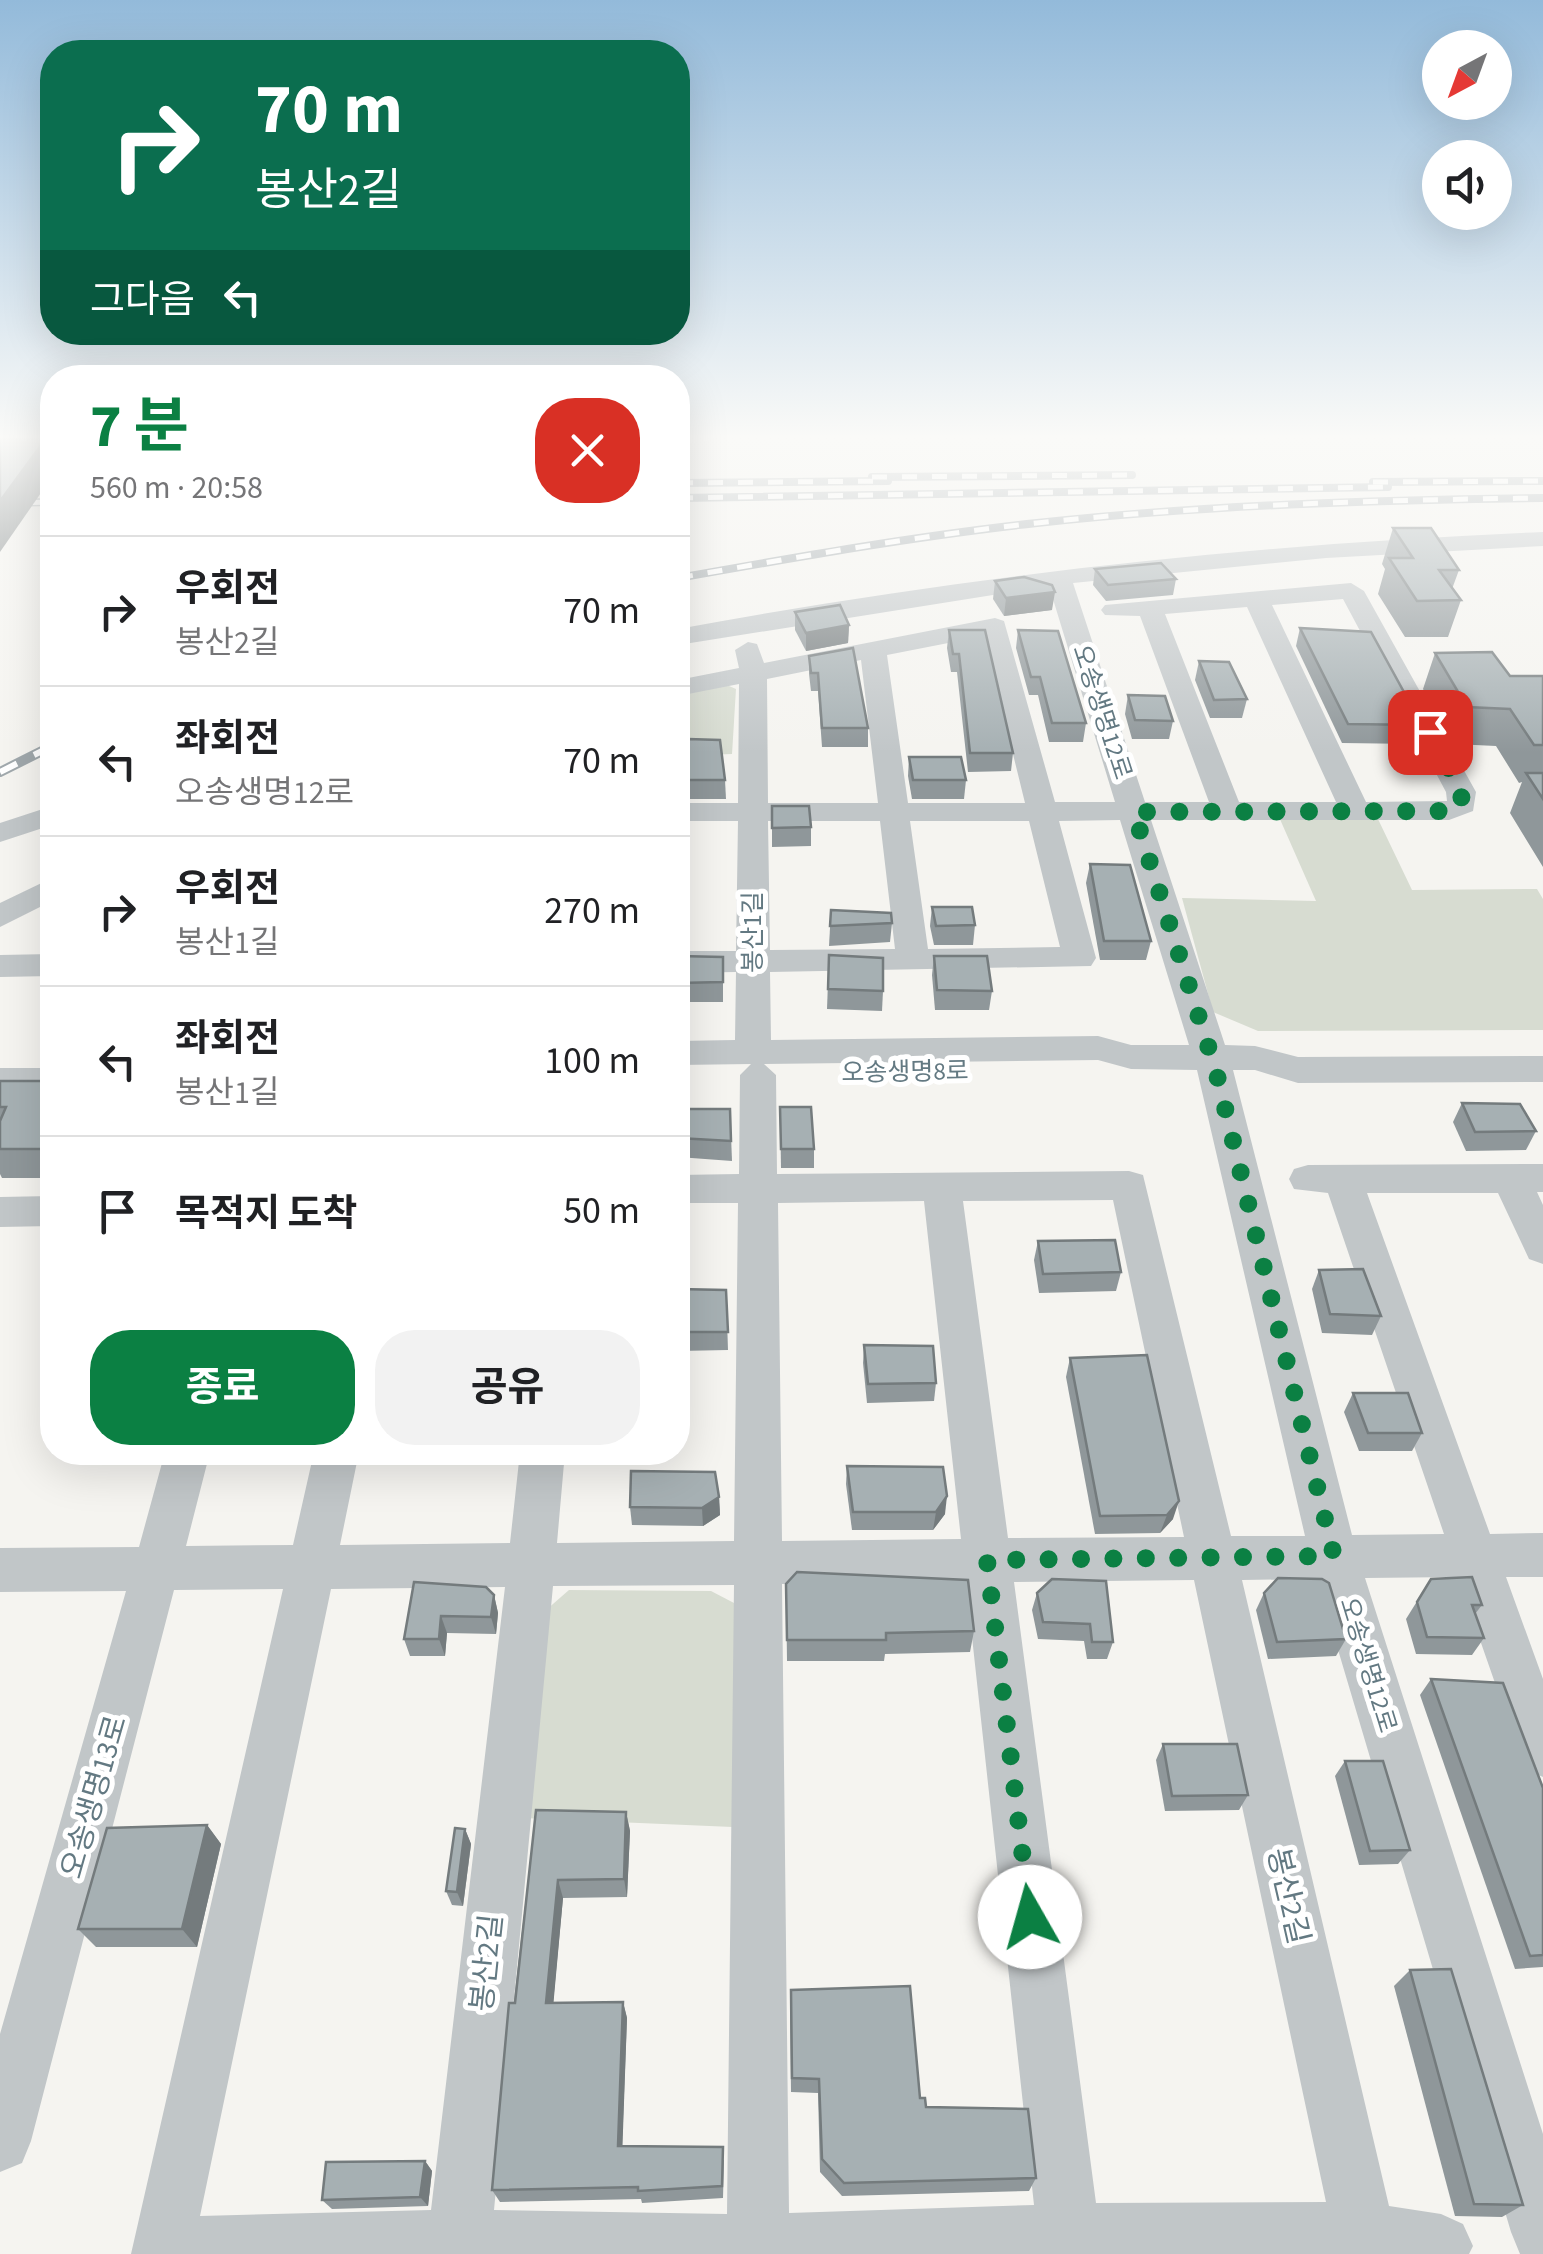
<!DOCTYPE html>
<html lang="ko">
<meta charset="utf-8">
<style>
body{margin:0;font-family:"Source Sans 3","Noto Sans KR",sans-serif;background:#f2f2f2;color:#202124;height:100vh;display:flex;flex-direction:column;font-size:38px;white-space:nowrap}
*{box-sizing:border-box;margin:0}
p{font-size:32px;color:#757577}
.icon{flex:none;width:55px;height:55px;fill:none;stroke:currentColor;stroke-width:2;stroke-linecap:round;stroke-linejoin:round}
.map{position:relative;flex:1;overflow:hidden}
.side{position:absolute;left:40px;top:365px;width:650px;height:1100px;display:flex;flex-direction:column;background:#fff;border-radius:40px;box-shadow:0 10px 40px #0002}
.side>*{flex:none}
.hud{position:absolute;left:40px;top:40px;width:650px;height:305px;border-radius:40px;box-shadow:0 10px 40px #0002;background:#0b6e4f;color:#fff;overflow:hidden}
.needle{width:65px;rotate:221deg}
.controls{position:absolute;left:1422px;top:30px;display:grid;gap:20px}
.controls a{display:grid;place-items:center;width:90px;height:90px;border-radius:50%;background:#fff;box-shadow:0 10px 40px #0002;font-size:50px}
.pin{position:absolute;display:grid;place-items:center;width:85px;height:85px;color:#fff;margin:-42px;border-radius:20px;box-shadow:0 5px 15px #0006}
.me{position:absolute;width:110px;margin:-55px;rotate:353deg;stroke-linejoin:round;filter:drop-shadow(0 0 8px #0008)}
.turn{display:flex;align-items:center;gap:35px;height:210px;padding:0 50px;font-size:45px}
.turn .icon{width:130px;height:130px;stroke-width:2.5}
.turn b{display:block;font-size:70px;line-height:85px}
.then{display:flex;align-items:center;height:95px;padding:0 50px;background:#0003;gap:20px;font-size:38px}
.round{display:grid;place-items:center;flex:none;width:105px;height:105px;border-radius:40px;background:#f2f2f2}
.head{display:flex;align-items:center;justify-content:space-between;height:170px;padding:0 50px}
h1{font-size:60px;font-weight:700;line-height:75px;color:#0b8043}
.button{display:flex;gap:20px;margin-top:auto;padding:20px 50px}
.button a{flex:1;height:115px;border-radius:40px;background:#0b8043;color:#fff;font-size:40px;font-weight:700;line-height:115px;text-align:center}
.button a+a{background:#f2f2f2;color:#202124}
ul{padding:0;list-style:none}
li{display:flex;align-items:center;gap:30px;height:150px;padding:0 50px;border-top:2px solid #e0e0e0}
li div{flex:1}
li b{display:block;font-size:38px}
li em{font-style:normal}
.map>svg:first-child{display:block}
.green{fill:#d7dcd1}
.lines{fill:none;stroke-linecap:round;stroke-linejoin:round}
.minor{fill:#c1c6c8;fill-rule:evenodd}
.rail-far1-casing{stroke:#a0a8ac;stroke-width:8}
.rail-casing{stroke:#a0a8ac;stroke-width:10}
.rail-far1{stroke:#fff;stroke-width:5;stroke-dasharray:15;stroke-linecap:butt}
.rail{stroke:#fff;stroke-width:6;stroke-dasharray:19;stroke-linecap:butt}
.wall{fill:#8f979a}
.shaded-wall{fill:#747b7d}
.building{fill:#a6b0b3;stroke:#747b7d;stroke-width:2.5}
.route{stroke:#0b8043;stroke-width:18;stroke-dasharray:0 32.4}
.labels{text-anchor:middle;dominant-baseline:central;stroke-width:10;stroke-linejoin:round;paint-order:stroke}
.street-label{font-size:25px;fill:#637982;stroke:#fff}
.near-street-label{font-size:30px;fill:#637982;stroke:#fff}
</style>
<div class="map">
<svg width="1543" height="2254" viewBox="0 0 1543 2254">
<rect width="100%" height="100%" fill="#f5f4f0"/>
<g class="green">
<path d="M720,682L736,689L732,754L678,756V691Z"/>
<path d="M1279,817H1377L1412,890L1537,889L1543,899V1030L1258,1031L1213,1012L1182,898L1316,901Z"/>
<path d="M569,1590L711,1591L757,1615L756,1828L523,1818L545,1611Z"/>
</g>
<g class="lines">
<g class="minor">
<path d="M1543,532V546L1326,558L1073,583L1145,802H1209L1140,616L1105,615L1101,610L1105,605L1351,583L1364,591L1476,792L1473,811L1449,820H1151L1225,1045L1255,1046L1298,1057L1543,1056V1082L1298,1083L1255,1070H1233L1352,1535L1444,1534L1328,1193L1294,1189L1289,1179L1294,1169L1308,1165L1543,1164V1192H1537L1543,1205V1264L1529,1259L1498,1193H1367L1490,1534L1543,1533V1577H1506L1543,1679V1777L1525,1769L1458,1577L1365,1578L1543,2134V2254H1520L1511,2232L1317,1579L1242,1580L1389,2206L1441,2214L1463,2224L1473,2246L1469,2254H131L283,1589L174,1590L31,2141L22,2163L0,2172V2034L126,1591L0,1592V1548L139,1547L165,1452H210L186,1546L293,1545L314,1452H359L340,1545L510,1543L520,1452H565L557,1543L734,1541L738,1203H678V1175L739,1174L740,1075L751,1064L678,1065V1041L735,1040L736,972L678,973V951H736L738,821H678V803H738L739,684L678,696V680L739,668L735,650L748,642L757,644L764,663L995,618L1004,621L1055,802H1115L1049,586L678,645V629C964,576 1251,544 1543,532ZM1343,599L1446,792L1447,801L1366,802L1272,605ZM1247,607L1336,802H1239L1165,614ZM984,636L1025,803H908L887,655ZM861,660L878,803H768L767,679ZM1120,820L1189,1045H1131L1098,1036L771,1040L770,972L1091,966L1096,958L1059,821ZM768,821H880L895,949L770,950ZM910,821H1029L1060,947L928,949ZM1098,1060L1131,1069L1197,1070L1305,1536H1231L1143,1175L1129,1171L777,1174L776,1075L764,1064ZM1113,1200L1184,1537L1008,1538L963,1201ZM924,1201L961,1539L782,1541L778,1203ZM1194,1580L1326,2202L1096,2203L1014,1582ZM966,1582L1034,2205L789,2213L782,1584ZM734,1585L727,2214L494,2210L553,1586ZM505,1587L431,2210L200,2216L331,1589Z"/>
<path d="M52,806V825L0,842V823Z"/>
<path d="M52,878V901L0,927V903Z"/>
<path d="M52,954V976L0,977V955Z"/>
<rect x="0" y="1068" width="52" height="26"/>
<path d="M52,1196V1226L0,1227V1197Z"/>
</g>
<defs>
<g id="rail-far1">
<path d="M872,477L1132,475"/>
<path d="M1373,482L1543,481"/>
<path d="M678,483L888,481"/>
<path d="M0,484L52,483"/>
<path d="M678,498L1388,487"/>
<path d="M0,503L52,502"/>
<path d="M678,578C797,557 916,536 1037,523C1205,505 1374,500 1543,498"/>
</g>
<path id="rail" d="M0,772L52,746"/>
</defs>
<use href="#rail-far1" class="rail-far1-casing"/>
<use href="#rail" class="rail-casing"/>
<use href="#rail-far1" class="rail-far1"/>
<use href="#rail" class="rail"/>
</g>
<g class="wall">
<path d="M1393,528L1459,570L1452,589L1461,600L1448,637H1405L1378,594L1385,569L1382,564Z"/>
<path d="M1095,569L1176,579L1173,595L1106,601L1093,585Z"/>
<path d="M995,581L1052,610L1004,616L993,599Z"/>
<path d="M795,612L849,625L848,643L806,651L795,630Z"/>
<path d="M1300,628L1422,725L1416,744L1342,743L1296,646Z"/>
<path d="M949,630L1013,753L1011,771L968,772L957,672H951L947,648Z"/>
<path d="M1018,630L1086,723L1083,742H1049L1038,695H1029L1016,648Z"/>
<path d="M1435,653L1510,676H1543V867L1510,813L1522,782L1519,783L1496,746L1454,744L1423,689Z"/>
<path d="M809,656L868,728V747H822L818,691H811L809,674Z"/>
<path d="M1199,661L1247,699L1242,718H1210L1195,680Z"/>
<path d="M1128,695L1173,721L1169,739H1132L1125,714Z"/>
<path d="M909,757L966,780L964,799H912L908,776Z"/>
<path d="M685,780H725L726,799H686Z"/>
<path d="M772,806L811,827V846L772,847Z"/>
<path d="M1090,864L1151,941L1146,960H1100L1086,883Z"/>
<path d="M932,907L975,925L973,945H934L930,926Z"/>
<path d="M831,910L892,923L890,942L829,946Z"/>
<path d="M829,955L883,991L882,1011L827,1009Z"/>
<path d="M678,956L723,957V1002H678Z"/>
<path d="M934,956L992,991L989,1010H935L932,975Z"/>
<path d="M0,1081H52V1178H2L0,1174Z"/>
<path d="M1462,1103L1536,1131L1526,1150L1466,1151L1453,1122Z"/>
<path d="M780,1107L814,1149V1168H781Z"/>
<path d="M678,1109H730L732,1161L678,1157Z"/>
<path d="M1038,1241L1121,1272L1116,1291L1039,1293L1034,1260Z"/>
<path d="M1319,1270L1381,1316L1372,1335L1322,1333L1312,1289Z"/>
<path d="M678,1289L726,1290L728,1350L678,1351Z"/>
<path d="M864,1345L936,1383L934,1401L867,1403L863,1363Z"/>
<path d="M1070,1358L1173,1519L1160,1533L1095,1534L1066,1377Z"/>
<path d="M1353,1393L1422,1433L1412,1451H1359L1344,1412Z"/>
<path d="M847,1466L945,1514L933,1530H852L846,1484Z"/>
<path d="M719,1497L720,1515L703,1526L632,1525L630,1507Z"/>
<path d="M1052,1579L1113,1642L1107,1659H1087L1084,1641L1038,1639L1032,1610L1037,1593Z"/>
<path d="M1431,1579L1482,1605L1475,1614L1484,1638L1472,1655L1416,1654L1406,1619Z"/>
<path d="M414,1582L494,1595L498,1613L496,1634L447,1633L445,1656H410L404,1639Z"/>
<path d="M786,1584L974,1631L970,1652L885,1654L884,1661H787Z"/>
<path d="M1264,1593L1346,1639L1336,1656L1268,1659L1256,1610Z"/>
<path d="M1431,1679L1543,1788V1967L1515,1969L1420,1695Z"/>
<path d="M1163,1744L1248,1795L1239,1810L1165,1811L1156,1760Z"/>
<path d="M1345,1761L1410,1850L1398,1864L1359,1865L1335,1776Z"/>
<path d="M536,1810L626,1812L630,1831L627,1897L563,1898L553,2003L623,2002L627,2018L622,2146L724,2160L723,2198L642,2203L641,2199L500,2202L492,2190Z"/>
<path d="M207,1825L221,1844L197,1947H96L78,1929Z"/>
<path d="M465,1829L471,1844L463,1906L452,1905L446,1891Z"/>
<path d="M1410,1970L1523,2205L1502,2217L1455,2216L1394,1986Z"/>
<path d="M790,2007L920,2098L926,2107L1036,2178L1029,2191L842,2196L820,2172L818,2093L791,2092Z"/>
<path d="M425,2161L432,2171L428,2206L332,2209L322,2200Z"/>
</g>
<g class="shaded-wall">
<path d="M47,437H52V477L0,552V501Z"/>
<path d="M1055,592L1052,610L1004,616L1006,598Z"/>
<path d="M849,625L848,643L806,651V633Z"/>
<path d="M947,1496L945,1514L933,1530L936,1512Z"/>
<path d="M719,1497L720,1515L703,1526L702,1508Z"/>
<path d="M1179,1501L1173,1519L1160,1533L1167,1515Z"/>
<path d="M494,1595L498,1613L496,1634L491,1617Z"/>
<path d="M441,1616L447,1633L445,1656L439,1639Z"/>
<path d="M626,1812L630,1831L627,1897L624,1879Z"/>
<path d="M207,1825L221,1844L197,1947L182,1929Z"/>
<path d="M465,1829L471,1844L463,1906L457,1892Z"/>
<path d="M558,1880L563,1898L552,2019L546,2003Z"/>
<path d="M623,2002L627,2018L622,2159L618,2146Z"/>
<path d="M425,2161L432,2171L428,2206L420,2197Z"/>
</g>
<g class="building">
<path d="M0,437H47L0,501Z"/>
<path d="M1393,528H1431L1459,570H1439L1461,600L1417,601L1389,558H1413Z"/>
<path d="M1161,563L1176,579L1108,585L1095,569Z"/>
<path d="M1024,577L1052,585L1055,592L1006,598L995,581Z"/>
<path d="M840,605L849,625L806,633L795,612Z"/>
<path d="M1300,628L1371,632L1422,725L1348,724Z"/>
<path d="M949,630H985L1013,753H970L959,654H953Z"/>
<path d="M1018,630L1058,631L1086,723H1052L1040,677H1031Z"/>
<path d="M853,648L868,728H822L818,673H811L809,656Z"/>
<path d="M1492,652L1510,676H1543V745H1534L1510,709L1467,707L1435,653Z"/>
<path d="M1199,661L1229,662L1247,699L1214,700Z"/>
<path d="M1128,695L1165,696L1173,721L1135,720Z"/>
<path d="M688,739L720,740L725,780H685Z"/>
<path d="M909,757H961L966,780H913Z"/>
<path d="M1526,773H1543V799Z"/>
<path d="M772,806H809L811,827L772,828Z"/>
<path d="M1090,864L1130,865L1151,941H1104Z"/>
<path d="M932,907H972L975,925L936,926Z"/>
<path d="M831,910L891,913L892,923L830,926Z"/>
<path d="M829,955L883,958V991L828,989Z"/>
<path d="M678,956L723,957V982L678,983Z"/>
<path d="M934,956H987L992,991L937,990Z"/>
<path d="M0,1081H52V1149H0V1121L6,1107H0Z"/>
<path d="M1462,1103L1520,1104L1536,1131L1475,1132Z"/>
<path d="M780,1107H811L814,1149H781Z"/>
<path d="M678,1109H730L731,1141L678,1138Z"/>
<path d="M1115,1240L1121,1272L1043,1274L1038,1241Z"/>
<path d="M1363,1269L1381,1316L1330,1314L1319,1270Z"/>
<path d="M678,1289L726,1290L728,1332H678Z"/>
<path d="M864,1345L933,1346L936,1383L868,1384Z"/>
<path d="M1147,1355L1179,1501L1167,1515L1100,1516L1070,1358Z"/>
<path d="M1353,1393H1408L1422,1433H1368Z"/>
<path d="M847,1466L943,1467L947,1496L936,1512H853Z"/>
<path d="M631,1471L715,1472L719,1497L702,1508L630,1507Z"/>
<path d="M797,1572L968,1580L974,1631L886,1633V1640H787L786,1584Z"/>
<path d="M1472,1577L1482,1605H1472L1484,1638L1427,1637L1417,1602L1431,1579Z"/>
<path d="M1278,1578L1322,1579L1329,1583L1346,1639L1277,1642L1264,1593Z"/>
<path d="M1052,1579L1106,1581L1113,1642H1092L1090,1624L1043,1622L1037,1593Z"/>
<path d="M414,1582L486,1587L494,1595L491,1617L441,1616L439,1639H404Z"/>
<path d="M1431,1679L1503,1683L1543,1788V1955L1530,1956Z"/>
<path d="M1163,1744H1237L1248,1795L1172,1796Z"/>
<path d="M1345,1761H1383L1410,1850L1370,1851Z"/>
<path d="M536,1810L626,1812L624,1879L558,1880L546,2003L623,2002L618,2146L723,2147L722,2186L638,2191V2187L492,2190L509,2003H515Z"/>
<path d="M207,1825L182,1929H78L107,1828Z"/>
<path d="M455,1828L465,1829L457,1892L446,1891Z"/>
<path d="M1451,1969L1523,2205L1474,2204L1410,1970Z"/>
<path d="M910,1986L920,2098H925L926,2107L1028,2109L1036,2178L844,2183L822,2159L819,2079L792,2078L791,1990Z"/>
<path d="M425,2161L420,2197L322,2200L326,2162Z"/>
</g>
<linearGradient id="sky" x2="0" y2="1"><stop stop-color="#93bada"/><stop offset="0.58" stop-color="#fafaf8"/><stop offset="1" stop-color="#fafaf8" stop-opacity="0"/></linearGradient>
<rect width="1543" height="753" fill="url(#sky)"/>
<g class="lines">
<path class="route" d="M1030,1917L987,1560L1334,1556L1216,1071L1134,812L1449,811L1462,805L1461,792L1430,732"/>
</g>
<g class="labels">
<g class="street-label">
<text transform="translate(1102 712) rotate(72)">오송생명12로</text>
<text transform="translate(753 932) rotate(-90)">봉산1길</text>
<text transform="translate(905 1072) rotate(-1)">오송생명8로</text>
<text transform="translate(1368 1665) rotate(73)">오송생명12로</text>
</g>
<g class="near-street-label">
<text transform="translate(94 1797) rotate(-74)">오송생명13로</text>
<text transform="translate(1288 1896) rotate(77)">봉산2길</text>
<text transform="translate(487 1963) rotate(-84)">봉산2길</text>
</g>
</g>
</svg>
<div class="controls">
<a><svg class="needle" viewBox="-14 -14 28 28"><path d="M0-13l5 13h-10z" fill="#e53935"/><path d="M0 13l5-13h-10z" fill="#757577"/></svg></a>
<a><svg class="icon" aria-label="sound" viewBox="0 0 24 24"><path d="M4 9h4l5-4v14l-5-4H4zM17 9q2 3 0 6"/></svg></a>
</div>
<div class="pin" style="left:1430px;top:732px;background:#d93025"><svg class="icon" aria-label="arrive" viewBox="0 0 24 24"><path d="M6 21V4h12l-3 4 3 4H6"/></svg></div>
<svg class="me" style="left:1030px;top:1917px" viewBox="-20 -20 40 40"><circle r="19" fill="#fff"/><path d="M0-13L10 11 0 6-10 11z" fill="#0b8043"/></svg>
<div class="hud">
<div class="turn"><svg class="icon" aria-label="right" viewBox="0 0 24 24"><path d="M7 20v-9h11M14 6l5 5-5 5"/></svg><div><b>70 m</b>봉산2길</div></div>
<div class="then">그다음<svg class="icon" aria-label="left" viewBox="0 0 24 24"><path d="M17 20v-9H6M10 6l-5 5 5 5"/></svg></div>
</div>
<section class="side">
<div class="head"><div><h1>7 분</h1><p>560 m · 20:58</p></div><a class="round" style="background:#d93025;color:#fff"><svg class="icon" aria-label="close" viewBox="0 0 24 24"><path d="M6 6l12 12M18 6L6 18"/></svg></a></div>
<ul>
<li><svg class="icon" aria-label="right" viewBox="0 0 24 24"><path d="M7 20v-9h11M14 6l5 5-5 5"/></svg><div><b>우회전</b><p>봉산2길</p></div><em>70 m</em></li>
<li><svg class="icon" aria-label="left" viewBox="0 0 24 24"><path d="M17 20v-9H6M10 6l-5 5 5 5"/></svg><div><b>좌회전</b><p>오송생명12로</p></div><em>70 m</em></li>
<li><svg class="icon" aria-label="right" viewBox="0 0 24 24"><path d="M7 20v-9h11M14 6l5 5-5 5"/></svg><div><b>우회전</b><p>봉산1길</p></div><em>270 m</em></li>
<li><svg class="icon" aria-label="left" viewBox="0 0 24 24"><path d="M17 20v-9H6M10 6l-5 5 5 5"/></svg><div><b>좌회전</b><p>봉산1길</p></div><em>100 m</em></li>
<li><svg class="icon" aria-label="arrive" viewBox="0 0 24 24"><path d="M6 21V4h12l-3 4 3 4H6"/></svg><div><b>목적지 도착</b></div><em>50 m</em></li>
</ul>
<div class="button"><a>종료</a><a>공유</a></div>
</section>
</div>
